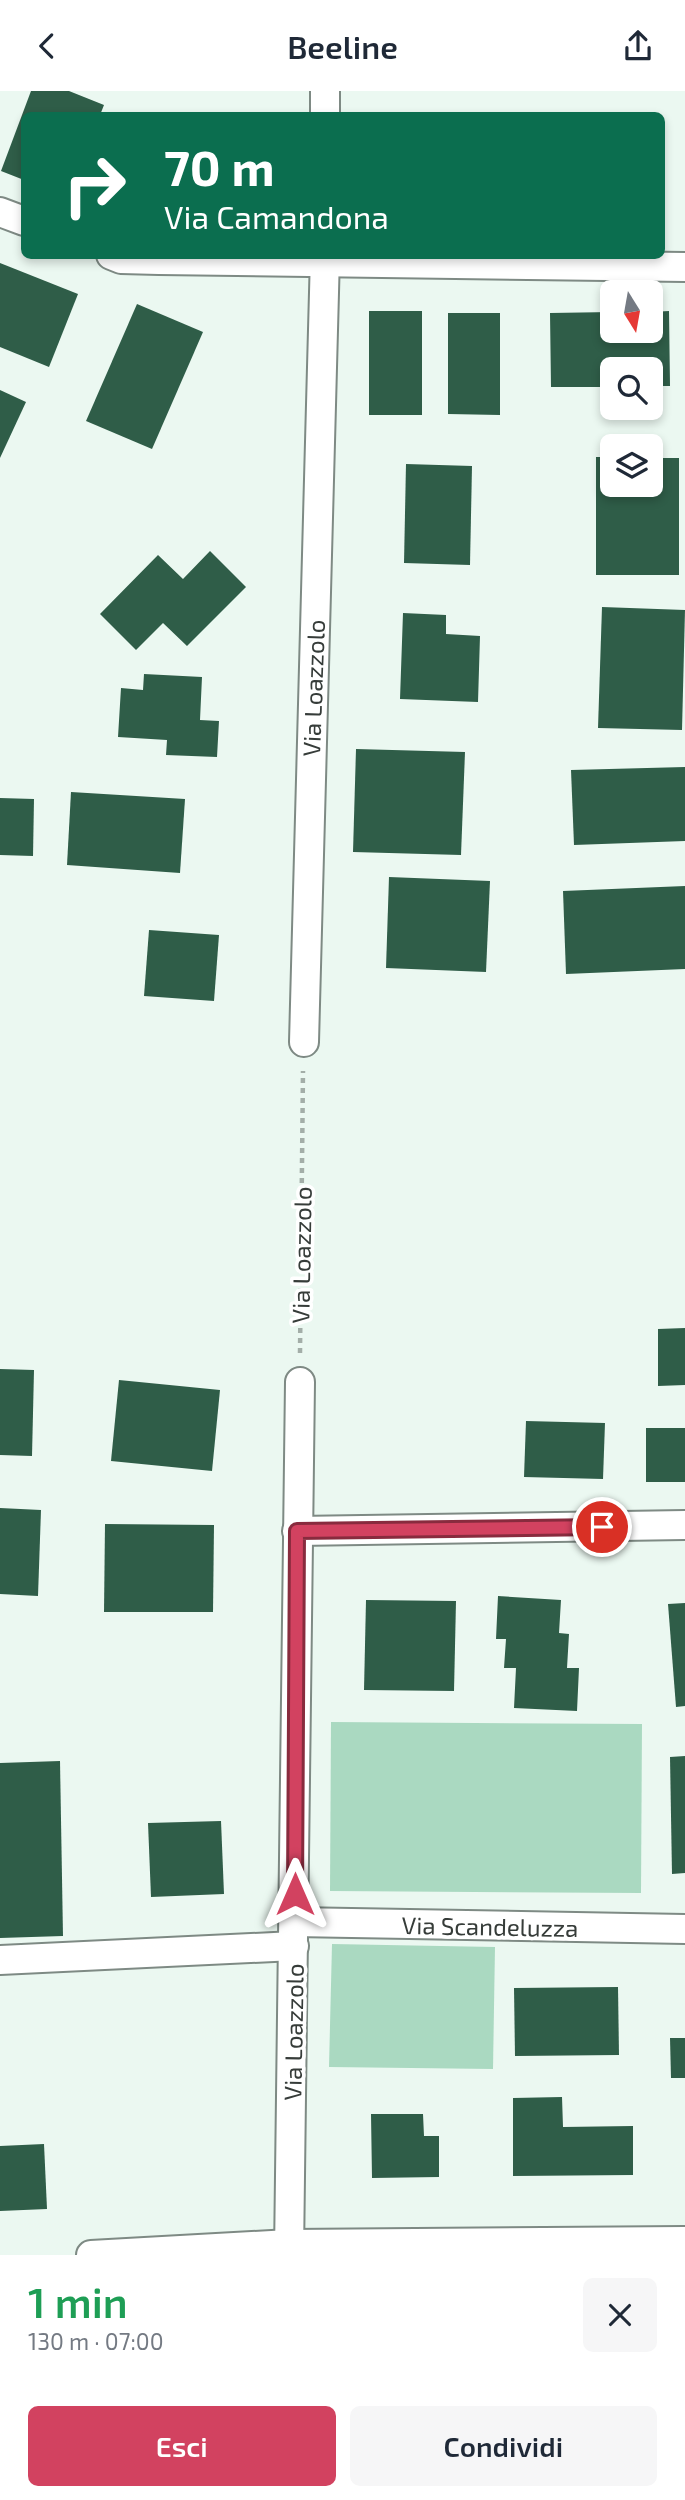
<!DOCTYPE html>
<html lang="it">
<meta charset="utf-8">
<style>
body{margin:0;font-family:"Exo 2",sans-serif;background:#f6f6f7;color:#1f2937;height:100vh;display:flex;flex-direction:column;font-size:26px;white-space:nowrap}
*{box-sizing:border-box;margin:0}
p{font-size:23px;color:#747a83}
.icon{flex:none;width:38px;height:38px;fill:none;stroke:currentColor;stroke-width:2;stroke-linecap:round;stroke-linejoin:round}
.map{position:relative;height:2164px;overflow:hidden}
.drawer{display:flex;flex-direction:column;background:#fff;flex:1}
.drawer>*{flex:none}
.hud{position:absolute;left:21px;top:21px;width:644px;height:147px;border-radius:10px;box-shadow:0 4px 10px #0003;background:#0b6e4f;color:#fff;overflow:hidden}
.needle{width:46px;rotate:169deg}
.fabs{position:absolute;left:600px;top:189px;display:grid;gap:14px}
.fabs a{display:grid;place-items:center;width:63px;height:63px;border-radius:10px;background:#fff;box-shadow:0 4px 10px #0003;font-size:35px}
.pin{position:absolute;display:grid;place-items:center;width:60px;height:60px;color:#fff;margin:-30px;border:4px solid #fff;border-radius:50%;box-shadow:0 2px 7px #0007}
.me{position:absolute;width:77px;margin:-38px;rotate:0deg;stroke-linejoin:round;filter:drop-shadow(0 0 5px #0008)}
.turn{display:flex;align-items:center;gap:24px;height:147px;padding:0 28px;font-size:32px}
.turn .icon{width:91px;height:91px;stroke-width:2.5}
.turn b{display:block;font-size:49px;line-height:60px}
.round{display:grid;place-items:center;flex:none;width:74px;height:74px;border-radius:10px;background:#f6f6f7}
.overview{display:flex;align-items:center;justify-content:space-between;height:119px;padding:0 28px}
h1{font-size:42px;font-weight:600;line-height:52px;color:#1e9e55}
.button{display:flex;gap:14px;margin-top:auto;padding:14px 28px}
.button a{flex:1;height:80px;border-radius:10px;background:#d24260;color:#fff;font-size:28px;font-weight:600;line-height:80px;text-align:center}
.button a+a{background:#f6f6f7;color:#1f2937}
header{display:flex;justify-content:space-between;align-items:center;height:91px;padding:0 28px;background:#fff;font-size:32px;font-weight:600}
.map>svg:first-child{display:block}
.green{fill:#aad9c1}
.building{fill:#2f5d48}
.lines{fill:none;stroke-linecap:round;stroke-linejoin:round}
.minor-casing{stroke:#7e8a84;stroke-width:32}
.path{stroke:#a3aea8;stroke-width:4.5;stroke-dasharray:5 5;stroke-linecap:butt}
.minor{stroke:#fff;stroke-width:28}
.route-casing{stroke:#882b3e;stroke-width:18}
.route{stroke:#d24260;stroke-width:12}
.labels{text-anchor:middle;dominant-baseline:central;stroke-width:7;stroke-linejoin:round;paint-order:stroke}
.street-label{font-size:24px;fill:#363c39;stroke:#fff}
</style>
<header><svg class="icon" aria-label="back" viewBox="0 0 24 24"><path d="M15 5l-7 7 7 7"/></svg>Beeline<svg class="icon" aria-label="share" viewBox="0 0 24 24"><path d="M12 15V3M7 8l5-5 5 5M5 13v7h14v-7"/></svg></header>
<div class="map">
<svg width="685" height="2164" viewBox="0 0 685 2164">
<rect width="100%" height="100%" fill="#ebf8f1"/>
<g class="green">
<path d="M331,1631L642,1633L641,1802L330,1800Z"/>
<path d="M332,1853L495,1856L493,1978L329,1976Z"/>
</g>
<g class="building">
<path d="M31,0H69L104,14L100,24H24V89L1,80Z"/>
<path d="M0,172L78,203L49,276L0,256Z"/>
<path d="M137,213L203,241L152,358L86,330Z"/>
<rect x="369" y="220" width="53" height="104"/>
<path d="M669,220L670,295H651V278H612V296H551L550,222L612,221V240H651V221Z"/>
<path d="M448,222H500V324L448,323Z"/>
<path d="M0,299L26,311L0,367Z"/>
<path d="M596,366H612V394H651V367H679V484H596Z"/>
<path d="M406,373L472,375L470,474L404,472Z"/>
<path d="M210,460L246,496L187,555L163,532L136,559L100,523L158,464L183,488Z"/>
<path d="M602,516L685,519L682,639L598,637Z"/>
<path d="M403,522L446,524V543L480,545L478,611L400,608Z"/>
<path d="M144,583L202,586L200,629L219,630L217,666L166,664L167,649L118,646L121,597L143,599Z"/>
<path d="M356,658L465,661L461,764L353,761Z"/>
<path d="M685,676V750L574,754L571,679Z"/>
<path d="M71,701L185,708L180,782L67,774Z"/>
<path d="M0,707L34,708L33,765L0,764Z"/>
<path d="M389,786L490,790L486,881L386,877Z"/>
<path d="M685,795V878L566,883L563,800Z"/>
<path d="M149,839L219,844L214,910L144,905Z"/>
<path d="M685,1237V1294L658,1295V1238Z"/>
<path d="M0,1278L34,1279L32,1365L0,1364Z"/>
<path d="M119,1289L220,1299L212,1380L111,1370Z"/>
<path d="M526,1330L605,1332L603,1388L524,1386Z"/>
<rect x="646" y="1337" width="39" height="54"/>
<path d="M0,1417L41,1419L38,1505L0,1503Z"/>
<path d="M105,1433L214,1434L213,1521H104Z"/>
<path d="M498,1505L561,1509L559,1542L569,1543L567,1577H579L577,1620L514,1617L516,1577H504L506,1548H496Z"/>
<path d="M366,1509L456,1510L454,1600L364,1599Z"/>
<path d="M685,1512V1615L676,1616L668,1513Z"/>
<path d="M685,1665V1782L672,1783L670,1666Z"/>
<path d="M60,1670L63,1845L0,1847V1672Z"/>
<path d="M221,1730L224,1803L151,1806L148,1732Z"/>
<path d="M618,1896L619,1964L515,1965L514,1897Z"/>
<path d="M670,1947H685V1987H671Z"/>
<path d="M562,2006L563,2036L633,2035V2084L513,2085V2007Z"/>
<path d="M371,2023H423L424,2045H439V2086L372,2087Z"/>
<path d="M44,2053L47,2118L0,2120V2055Z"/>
</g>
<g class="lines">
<defs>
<g id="minor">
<path d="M325,0V24"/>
<path d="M0,121L24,130"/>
<path d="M111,164L121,168L159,169L685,176"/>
<path d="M304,951L325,164"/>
<path d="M297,1440L685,1434"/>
<path d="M294,1831L685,1838"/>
<path d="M0,1869L294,1855"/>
<path d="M91,2164L289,2153L685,2150"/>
<path d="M289,2164L300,1291"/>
</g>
</defs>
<use href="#minor" class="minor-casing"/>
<path class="path" d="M300,1262L303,980"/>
<use href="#minor" class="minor"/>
</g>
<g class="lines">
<defs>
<path id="route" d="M295,1803L297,1440L602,1436"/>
</defs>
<use href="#route" class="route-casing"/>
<use href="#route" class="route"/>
</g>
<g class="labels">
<g class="street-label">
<text transform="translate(313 597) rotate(-88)">Via Loazzolo</text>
<text transform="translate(301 1164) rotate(-89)">Via Loazzolo</text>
<text transform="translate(490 1835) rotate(1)">Via Scandeluzza</text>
<text transform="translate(293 1941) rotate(-89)">Via Loazzolo</text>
</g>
</g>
</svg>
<div class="fabs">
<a><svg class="needle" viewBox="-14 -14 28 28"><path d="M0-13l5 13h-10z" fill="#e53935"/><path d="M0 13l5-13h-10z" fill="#747a83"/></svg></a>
<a><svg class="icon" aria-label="search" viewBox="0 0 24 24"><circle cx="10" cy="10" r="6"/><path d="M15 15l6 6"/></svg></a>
<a><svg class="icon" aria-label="layers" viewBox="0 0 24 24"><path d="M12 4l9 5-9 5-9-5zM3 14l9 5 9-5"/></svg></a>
</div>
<div class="pin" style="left:602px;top:1436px;background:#d93025"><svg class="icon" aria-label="arrive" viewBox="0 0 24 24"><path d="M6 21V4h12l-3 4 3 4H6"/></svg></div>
<svg class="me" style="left:295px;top:1803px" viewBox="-20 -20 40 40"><path d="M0-17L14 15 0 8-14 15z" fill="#d24260" stroke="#fff" stroke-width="4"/></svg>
<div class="hud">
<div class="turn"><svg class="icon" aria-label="right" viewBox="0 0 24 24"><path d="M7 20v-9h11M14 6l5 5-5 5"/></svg><div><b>70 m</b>Via Camandona</div></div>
</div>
</div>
<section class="drawer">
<div class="overview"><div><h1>1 min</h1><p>130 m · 07:00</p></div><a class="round"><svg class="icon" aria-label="close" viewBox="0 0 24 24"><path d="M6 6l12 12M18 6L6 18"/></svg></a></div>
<div class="button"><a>Esci</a><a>Condividi</a></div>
</section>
